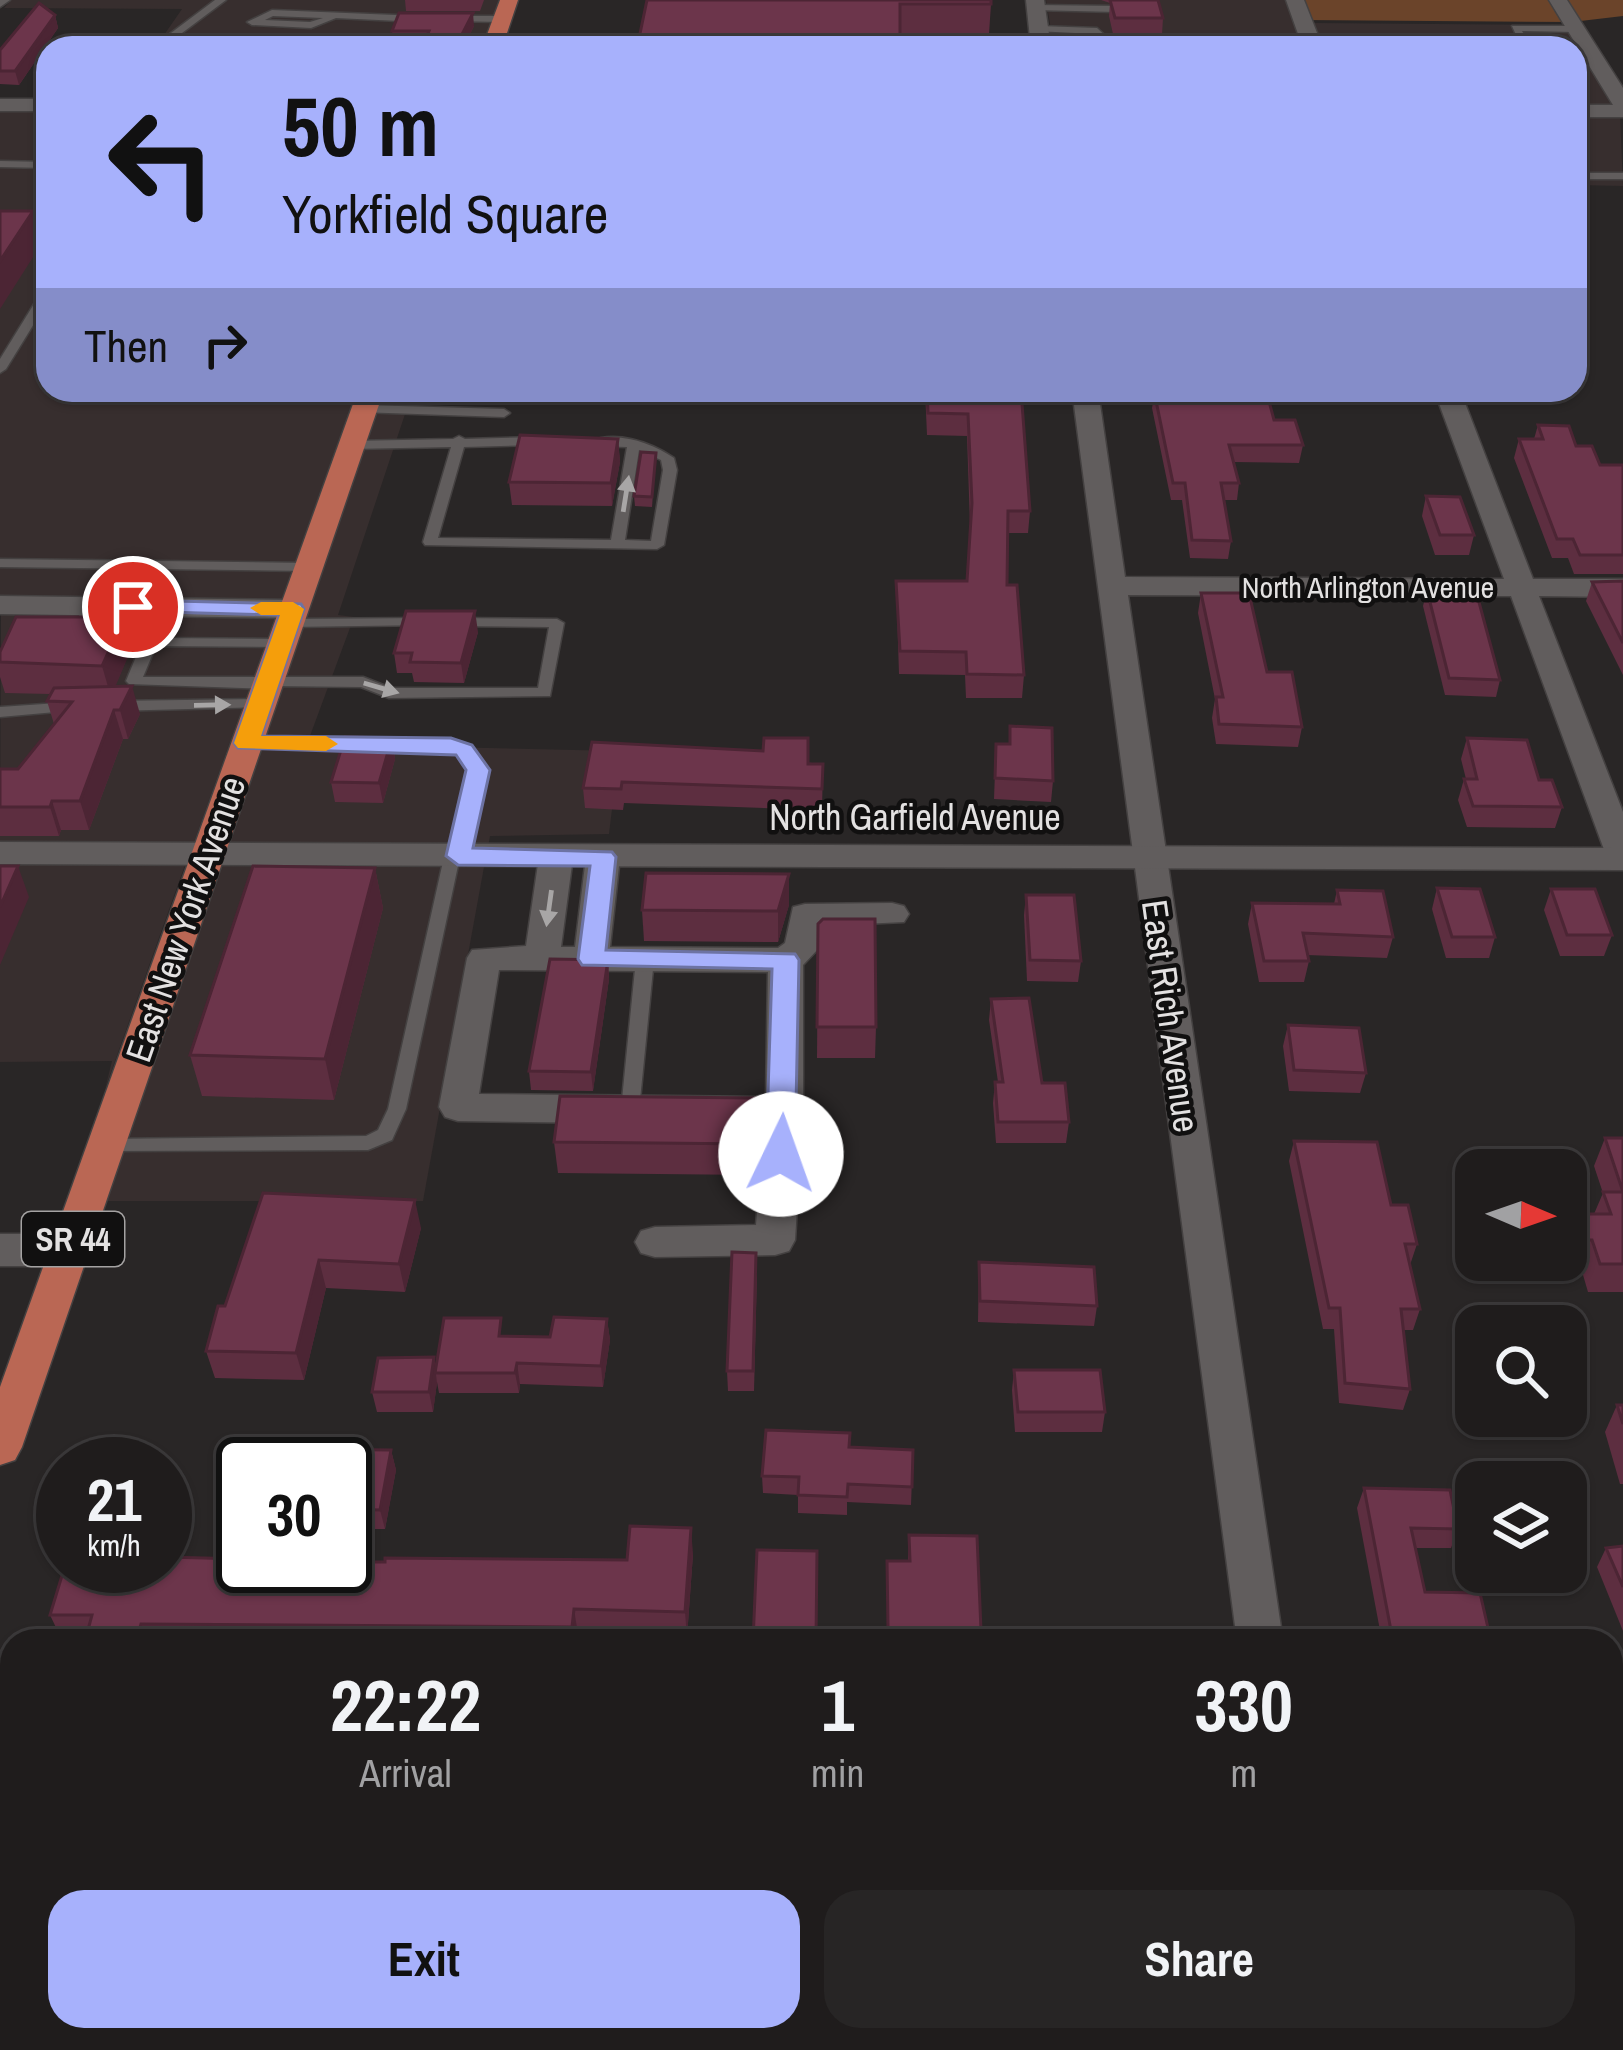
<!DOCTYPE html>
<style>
body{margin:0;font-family:"Archivo Narrow",sans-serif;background:#272525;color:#f1f3f6;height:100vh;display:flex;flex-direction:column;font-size:45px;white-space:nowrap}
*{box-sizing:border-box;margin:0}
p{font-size:39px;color:#a1a1a3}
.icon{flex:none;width:66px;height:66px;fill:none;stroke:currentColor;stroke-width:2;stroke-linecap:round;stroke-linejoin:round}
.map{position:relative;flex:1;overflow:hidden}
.details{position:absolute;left:0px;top:1629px;width:1623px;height:423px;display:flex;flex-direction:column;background:#1f1c1c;border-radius:36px 36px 0 0;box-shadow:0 3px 9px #0004,0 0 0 3px #3c3a3b}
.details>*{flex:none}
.hud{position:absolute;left:36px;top:36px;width:1551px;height:366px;border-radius:36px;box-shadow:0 3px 9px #0004,0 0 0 3px #3c3a3b;background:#a7b1fc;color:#111;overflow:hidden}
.needle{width:78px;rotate:92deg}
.fabs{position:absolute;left:1455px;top:1149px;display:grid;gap:24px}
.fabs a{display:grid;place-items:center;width:132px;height:132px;border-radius:24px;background:#1f1c1c;box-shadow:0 3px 9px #0004,0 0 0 3px #3c3a3b;font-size:60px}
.speed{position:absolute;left:36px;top:1437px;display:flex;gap:24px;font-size:60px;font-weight:700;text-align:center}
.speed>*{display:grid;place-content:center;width:156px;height:156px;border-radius:50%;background:#1f1c1c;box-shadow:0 3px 9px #0004,0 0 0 3px #3c3a3b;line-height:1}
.speed small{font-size:30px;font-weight:400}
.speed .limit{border:6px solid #111;border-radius:18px;background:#fff;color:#111}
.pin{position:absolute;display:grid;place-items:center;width:102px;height:102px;color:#fff;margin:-51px;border:6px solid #fff;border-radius:50%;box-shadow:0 3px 12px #0007}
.me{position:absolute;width:132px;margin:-66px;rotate:3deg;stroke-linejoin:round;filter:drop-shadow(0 0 9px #0008)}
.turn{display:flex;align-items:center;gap:42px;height:252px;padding:0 48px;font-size:54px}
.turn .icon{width:156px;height:156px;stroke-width:2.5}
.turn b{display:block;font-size:84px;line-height:102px}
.then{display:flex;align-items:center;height:114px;padding:0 48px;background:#0003;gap:24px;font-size:45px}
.eta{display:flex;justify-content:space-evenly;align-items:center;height:204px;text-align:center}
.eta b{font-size:72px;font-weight:800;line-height:84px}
.cta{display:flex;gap:24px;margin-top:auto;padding:24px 48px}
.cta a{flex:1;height:138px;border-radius:36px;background:#a7b1fc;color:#111;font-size:48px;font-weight:800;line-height:138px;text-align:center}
.cta a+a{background:#272525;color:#f1f3f6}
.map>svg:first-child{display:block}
.built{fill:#372e2e}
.green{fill:#6b442a}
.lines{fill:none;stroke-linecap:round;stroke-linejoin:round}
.lane-casing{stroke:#444141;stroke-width:3}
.street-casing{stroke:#444141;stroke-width:3}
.secondary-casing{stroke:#444141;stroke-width:3}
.primary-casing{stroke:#444141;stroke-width:3}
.lane{fill:#615d5d;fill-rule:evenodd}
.street{fill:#615d5d;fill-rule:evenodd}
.secondary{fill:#615d5d;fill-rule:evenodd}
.primary{fill:#ba6754;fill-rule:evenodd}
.wall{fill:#5d2e40}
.shaded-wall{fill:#4c2534}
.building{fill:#6c354b;stroke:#4c2534;stroke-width:3}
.oneway{fill:#a8a6a6}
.route{fill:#a7b1fc;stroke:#6d73a4;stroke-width:3}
.slow{fill:#f59e0b}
.labels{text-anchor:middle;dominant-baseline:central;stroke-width:9;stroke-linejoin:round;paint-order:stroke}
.far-street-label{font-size:30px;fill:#e3e1e1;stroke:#111010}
.shield{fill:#111010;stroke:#a4a2a2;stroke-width:3}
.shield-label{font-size:33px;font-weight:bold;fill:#e3e1e1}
.street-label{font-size:36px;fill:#e3e1e1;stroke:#111010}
</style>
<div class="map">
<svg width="1623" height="2050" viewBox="0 0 1623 2050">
<rect width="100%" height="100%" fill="#292626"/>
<g class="built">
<path d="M11,0H499L481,48H155L182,9L4,8Z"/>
<path d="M1046,0H1285L1303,48H1054Z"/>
<path d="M1314,23L1563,25L1614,107H1575V48H1324Z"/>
<path d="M0,109H48V390H357L281,601L0,597Z"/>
<path d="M1575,115H1620L1623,186L1575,185Z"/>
<path d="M385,390H562L561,404L408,405L338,615L354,617L307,744L619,751L609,834L490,836L488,847L228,845Z"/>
<path d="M1,613L275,617L193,845L0,842Z"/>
<path d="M0,863L185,865L105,1089L112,1061L0,1062Z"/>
<path d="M221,866L484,867L423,1201H107Z"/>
</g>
<path class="green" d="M1295,0H1623V16L1572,22L1303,20Z"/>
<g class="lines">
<defs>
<g id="lane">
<path d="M215,0H226L162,48H151Z"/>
<path d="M1036,5L1116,6L1121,9L1116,12L1033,10L1031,8Z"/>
<path d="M272,10L420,16L425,19L420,22L336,18L311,28L252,25L247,22ZM273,16L323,18L310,22L265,20Z"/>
<path d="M453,16H502L507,19L502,22L450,21V17Z"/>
<path d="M1039,26L1097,28L1111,41L1104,48H1036L1041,45H1096L1101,41L1094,34L1036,31L1034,29Z"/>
<path d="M1512,26H1575L1580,29L1575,32L1522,31L1532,48H1522Z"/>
<path d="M0,161L48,162V168L0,167Z"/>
<rect x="1575" y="173" width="48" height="6"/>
<path d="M48,287V301L6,369L0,373V359L42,291Z"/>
<path d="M364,405L504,409L510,413L504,417L359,412V406Z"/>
<path d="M459,436L465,439L538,437L545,441L538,445L464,447L438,538L611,540L627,447L596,446L589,442C615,430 651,442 674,458L677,470L664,545L657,549L425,545L423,542L451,447L351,449L344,445L351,441L453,439ZM639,450L661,460L663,470L651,541L625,540Z"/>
<path d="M0,559L308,563L315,567L308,571L0,567Z"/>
<path d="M90,602L97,606L91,622H156L163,626L159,638L281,639L288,643L281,647L156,646L143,677H363L391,688H538L549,627L453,626L446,622L453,618L557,619L564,623L550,696L389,698L361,687L273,686L267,689L129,684L126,681L147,630L77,629L75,626L83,606Z"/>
<path d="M425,618L430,619V625L289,627L282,623L289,619Z"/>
<path d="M260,699L268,704L265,707L112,711L104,706L112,701Z"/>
<path d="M73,702L81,707L78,710L0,717V707Z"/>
<path d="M246,738L451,740L470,747L486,770L466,856L459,861L406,1109L392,1140L368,1150L99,1151L96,1146L99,1141L106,1139L366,1136L378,1130L388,1109L444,857L451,852L470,770L458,753L449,750L240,746L238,743L240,740Z"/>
<path d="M645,953L654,959L639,1110L637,1115H623L621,1110L636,959Z"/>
</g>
<g id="street">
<path d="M1026,0H1044L1051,48H1031Z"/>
<path d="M1286,0H1304L1323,48H1303Z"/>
<path d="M1072,390H1098L1125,577L1504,579L1434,390H1460L1533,579H1623V597L1539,596L1623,812V866L1611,863L1606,855L1511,596L1128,595L1283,1641H1237Z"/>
<path d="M0,596L293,600L307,609L293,618L0,614Z"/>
<path d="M556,846L568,849L573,857L561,947H575L586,857L591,849H615L620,857L610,947L778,948L785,943L793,907L805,904L892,903L904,906L909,914L904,922L821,926L819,948L803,965V1111L795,1240L789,1251L775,1255L655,1257L641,1253L635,1242L641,1231L655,1227L756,1225L764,1125L458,1121L445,1117L439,1107L467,958L472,950L526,946L539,857L544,849ZM499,970L768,972L766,1097L479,1094Z"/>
<path d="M0,1234H69L83,1239L89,1250L83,1261L69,1266H0Z"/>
<rect x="1611" y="1720" width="12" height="46"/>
<rect x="0" y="1721" width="12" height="46"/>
<path d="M545,2040H599L598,2050H544Z"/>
<path d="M1288,2040H1342L1343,2050H1289Z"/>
</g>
<g id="secondary">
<path d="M0,0H10L0,7Z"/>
<path d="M1549,0H1567L1623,88V117H1575V105H1613Z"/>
<rect x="0" y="99" width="48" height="12"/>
<path d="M0,842L1623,848V870L0,864Z"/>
</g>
<g id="primary">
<path d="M500,0H518L502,48H482Z"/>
<path d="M358,390H384L22,1447L15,1460L0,1465V1387Z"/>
</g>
</defs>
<use href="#lane" class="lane-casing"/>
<use href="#street" class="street-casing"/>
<use href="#secondary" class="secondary-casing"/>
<use href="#primary" class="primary-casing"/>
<use href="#lane" class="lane"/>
<use href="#street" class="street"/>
<use href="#secondary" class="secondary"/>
<use href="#primary" class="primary"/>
</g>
<g class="wall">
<path d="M392,0H484L480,11H406L405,0Z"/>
<path d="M647,0L991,4L989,34H900V48H637Z"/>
<path d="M1101,0H1158L1163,18L1162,35L1113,34L1109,16L1110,3Z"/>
<path d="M55,15L58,28L19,85L0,84V50Z"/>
<path d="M474,26L463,48H422L424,44H394L392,31Z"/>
<path d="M1575,324L1583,340L1578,358H1575Z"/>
<path d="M446,390H503L499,403H447Z"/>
<path d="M925,390H1021L1030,511L1028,533H1008L1007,585L1024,675L1022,698H966L965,675L899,674L896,581H967L970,525L967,436L927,435Z"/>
<path d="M1155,390L1274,420L1303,445L1299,463L1234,462L1239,483L1237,500H1224L1231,541L1228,559L1190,558L1182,500H1171L1152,408Z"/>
<path d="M1538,425L1576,446L1600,465H1623V574H1574L1568,558H1552L1514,458L1519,439H1534Z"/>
<path d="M618,439L620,462L612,506L512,505L509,482Z"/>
<path d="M656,453L652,507L635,506L634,496Z"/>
<path d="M1426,496L1474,535L1469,555H1435L1422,516Z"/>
<path d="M1623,581V675L1586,601L1592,582Z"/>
<path d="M1427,590L1500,680L1496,697L1445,695L1423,606Z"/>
<path d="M1201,593L1267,672L1302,727L1298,747L1216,744L1212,718L1215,699L1198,613Z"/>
<path d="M478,632L464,683L414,682L412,673H397L394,653Z"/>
<path d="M132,647L115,686L140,714L128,739H123L89,830H61L59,836H0V769H18L54,724L47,701L50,694L5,693L0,677V652Z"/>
<path d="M1010,726L1053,781L1051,802L994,799L996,744H1009Z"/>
<path d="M392,738L395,759L383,803L335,802L331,782Z"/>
<path d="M1467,738L1539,780L1562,807L1555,828L1467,827L1458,800L1464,779H1466L1461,759Z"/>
<path d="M592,742L823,764L822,810L624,803L623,810L585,808L583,788Z"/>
<path d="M375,868L383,908L334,1100L202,1096L190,1055Z"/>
<path d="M1437,888L1495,937L1489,958H1446L1432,909Z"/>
<path d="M1551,889L1612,935L1604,956H1560L1544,910Z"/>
<path d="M1337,890L1393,937L1387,958L1307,955L1309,961L1304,982H1259L1248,924L1252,903L1334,904Z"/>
<path d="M1026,895L1081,961L1078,982L1027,981L1024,915Z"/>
<path d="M789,905L778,942L644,941L642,910Z"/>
<path d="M818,924L876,1027L875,1058H817Z"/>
<path d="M608,960L609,979L593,1091L531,1090L529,1071Z"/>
<path d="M991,999L1069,1122L1066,1143H996L993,1103L995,1082H998L989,1020Z"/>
<path d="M1288,1025L1366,1073L1360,1093L1289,1091L1283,1046Z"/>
<path d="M757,1129L755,1175L558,1173L554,1142Z"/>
<path d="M1605,1138H1623V1292H1588L1581,1268H1570L1566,1256V1229L1572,1214H1594L1603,1193L1594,1166Z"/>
<path d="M1294,1141L1391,1205L1417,1244L1410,1265L1420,1309L1413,1330H1403L1410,1389L1403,1410L1339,1403L1334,1329H1323L1289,1161Z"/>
<path d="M263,1193L421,1228L405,1292L326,1288L304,1380L215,1378L206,1351L225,1306Z"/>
<path d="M979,1262L1097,1306L1094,1326L978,1322Z"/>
<path d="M757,1274L754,1391H728L727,1371Z"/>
<path d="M607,1319L610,1340L603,1387L520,1384L519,1393H439L437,1382L433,1412H377L372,1392L434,1357L436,1368L504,1336L550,1337Z"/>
<path d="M1014,1370L1105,1412L1102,1432H1015L1012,1390Z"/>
<path d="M1617,1405H1623V1484H1620L1605,1432Z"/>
<path d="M849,1447L913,1450L911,1505L847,1502V1515L798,1513V1495L763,1493L762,1476Z"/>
<path d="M391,1450L396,1470L385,1529H345V1464Z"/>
<path d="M1364,1488L1458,1529L1451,1548H1416L1425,1592L1491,1641H1382L1357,1508Z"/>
<path d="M909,1535L981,1630L979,1641H887V1561H908Z"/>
<path d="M1623,1546V1631L1597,1567L1606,1548Z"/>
<path d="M693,1554L687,1637L578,1634L577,1641L62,1640L50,1615L115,1570L385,1562L627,1560Z"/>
<path d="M12,1827V1930H0V1862Z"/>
<path d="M1450,2040H1605L1608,2050H1452Z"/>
</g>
<g class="shaded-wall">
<path d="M473,13L474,26L463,48H455Z"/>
<path d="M55,15L58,28L19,85L15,71Z"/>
<path d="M33,211L42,243L0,309V261Z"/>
<path d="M618,439L620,462L612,506L611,483Z"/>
<path d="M475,611L478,632L464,683L461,663Z"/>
<path d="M124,617L132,647L111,697L102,666Z"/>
<path d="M132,686L140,714L128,739L120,710Z"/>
<path d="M114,710L123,739L89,830L80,801Z"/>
<path d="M392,738L395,759L383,803L379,783Z"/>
<path d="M52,801L61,830L59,836L50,807Z"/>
<path d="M18,866L29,897L0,965V907Z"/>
<path d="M375,868L383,908L334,1100L325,1059Z"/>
<path d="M789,874V905L778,942V911Z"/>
<path d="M608,960L609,979L593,1091L591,1072Z"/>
<path d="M756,1098L757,1129L755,1175L754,1144Z"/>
<path d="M415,1200L421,1228L405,1292L399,1264Z"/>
<path d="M319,1260L326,1288L304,1380L296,1353Z"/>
<path d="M607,1319L610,1340L603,1387L601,1366Z"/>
<path d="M434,1357L437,1383L433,1412L429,1392Z"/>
<path d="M517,1363L520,1384L519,1393L515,1373Z"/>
<path d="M391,1450L396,1470L385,1529L380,1510Z"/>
<path d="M691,1528L693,1554L687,1637L685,1612Z"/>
<path d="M574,1609L578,1634L577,1641H574L572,1627Z"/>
<path d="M141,1624L148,1641H136Z"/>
<path d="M81,2040H95L93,2050H78Z"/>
<path d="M415,2040H425L424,2050H414Z"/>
</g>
<g class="building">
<path d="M647,0H991V4H900V47L890,48H637Z"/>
<path d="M1110,0H1158L1163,18H1115Z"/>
<path d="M39,3L55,15L15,71H0V50Z"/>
<path d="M399,13H473L455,48H422L429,31H392Z"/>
<path d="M1379,43H1404L1410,48H1381Z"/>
<path d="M0,211H33L0,261Z"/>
<path d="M1575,324L1583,340H1575Z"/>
<path d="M927,390H1021L1030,511H1008L1007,585H1017L1024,675L967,674L966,652L900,651L896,581H967L972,503L968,414L928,413Z"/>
<path d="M1266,390L1274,420H1295L1303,445H1229L1239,483H1221L1231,541L1192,540L1185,483H1173L1154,391Z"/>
<path d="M1538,425L1569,426L1576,446H1592L1600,465H1623V555H1580L1573,539H1557L1519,439H1543Z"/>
<path d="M520,435L618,439L611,483L509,482Z"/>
<path d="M641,452L656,453L652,497L634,496Z"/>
<path d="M1426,496L1460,497L1474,535H1440Z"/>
<path d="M1623,581V643L1592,582Z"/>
<path d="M1427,590L1476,591L1500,680L1449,678Z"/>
<path d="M1201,593H1249L1267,672H1292L1302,727L1219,724L1216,697H1223Z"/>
<path d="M406,611H475L461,663L410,662L412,653H394Z"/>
<path d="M16,617H124L102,666L0,662V652Z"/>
<path d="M132,686L120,710H114L80,801H52L50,807H0V769H18L72,702L47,701L54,688Z"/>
<path d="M1010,726L1052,728L1053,781L995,778L996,744H1010Z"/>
<path d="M345,737L392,738L379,783L331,782Z"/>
<path d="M764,738H808V764H823L822,789L622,782L621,789L583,788L592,742L763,751Z"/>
<path d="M1467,738L1527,740L1539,780H1552L1562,807L1473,806L1464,779H1477Z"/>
<path d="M0,866H18L0,907Z"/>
<path d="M253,866L375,868L325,1059L190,1055Z"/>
<path d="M646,873L789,874L778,911L642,910Z"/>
<path d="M1437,888L1480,889L1495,937H1452Z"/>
<path d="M1551,889H1595L1612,935H1567Z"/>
<path d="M1337,890L1383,891L1393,937L1303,933L1309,961H1264L1252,903L1340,904Z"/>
<path d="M1026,895H1074L1081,961L1030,960Z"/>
<path d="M823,919H875L876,1027H817L818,924Z"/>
<path d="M550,959L608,960L591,1072L529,1071Z"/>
<path d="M1029,998L1042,1083H1065L1069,1122H998L995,1082H1003L991,999Z"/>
<path d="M1288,1025L1359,1028L1366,1073L1294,1070Z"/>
<path d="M560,1096L756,1098L754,1144L554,1142Z"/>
<path d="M1605,1138H1623V1192Z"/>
<path d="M1294,1141L1377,1142L1391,1205H1408L1417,1244H1405L1420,1309H1401L1410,1389L1345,1383L1340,1308H1329Z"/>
<path d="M1603,1192H1623V1264H1600L1592,1240H1581L1572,1214H1611Z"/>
<path d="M263,1193L415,1200L399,1264L319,1260L296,1353L206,1351L218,1306H225Z"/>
<path d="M732,1252L756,1253L753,1371H727Z"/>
<path d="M979,1262L1094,1267L1097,1306L980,1301Z"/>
<path d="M554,1317L607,1319L601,1366L517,1363L515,1373H435L444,1318H501L499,1336L550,1337Z"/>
<path d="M434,1357L429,1392H372L378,1358Z"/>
<path d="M1014,1370H1100L1105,1412H1018Z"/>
<path d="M1617,1405H1623V1424Z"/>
<path d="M766,1430L850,1433L849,1447L913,1450L912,1487L848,1484L847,1497L798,1495L799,1477L762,1476Z"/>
<path d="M292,1449L391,1450L380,1510L345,1509V1464H289Z"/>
<path d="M1364,1488L1450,1490L1458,1529L1411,1528L1425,1592L1480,1593L1491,1641H1393Z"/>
<path d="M630,1526L691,1528L685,1612L574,1609L572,1627L141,1624L136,1641H85L92,1615H50L64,1569L115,1570L116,1566H165V1557L243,1559V1566H345V1562H385V1558L627,1560Z"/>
<path d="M909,1535L977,1536L981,1630L888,1628L887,1561H910Z"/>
<path d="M1623,1546V1587L1606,1548Z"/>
<path d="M757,1550L817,1551L816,1641H753Z"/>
<path d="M12,1827V1914L0,1913V1862Z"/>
<path d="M0,2019H12V2040H81L78,2050H0Z"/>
<path d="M352,2040H415L414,2050H350Z"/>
<path d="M1462,2040H1605L1608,2050H1464Z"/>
</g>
<defs><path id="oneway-solid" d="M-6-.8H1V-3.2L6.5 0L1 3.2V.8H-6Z" transform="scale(3)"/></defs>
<g class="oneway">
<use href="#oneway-solid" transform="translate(626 494) rotate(-81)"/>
<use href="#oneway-solid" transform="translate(381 688) rotate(16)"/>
<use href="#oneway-solid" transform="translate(212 705) rotate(-1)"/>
<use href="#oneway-solid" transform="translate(549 908) rotate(98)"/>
</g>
<path class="route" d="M133,600L301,604L304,609L261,736L451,738L472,745L490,770L473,848L612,852L616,857L606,950L795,954L799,960L795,1154L791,1161H771L766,1154L772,969L582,965L578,959L590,866L458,865L446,856L466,770L456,755L238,748L234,743L280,615L125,611V602Z"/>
<path class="slow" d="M293,602L304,609L261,736H326L338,744L326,751L238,748L234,743L280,615H261L250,608L261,602Z"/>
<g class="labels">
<g class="far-street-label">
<text x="1368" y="587">North Arlington Avenue</text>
</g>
<rect class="shield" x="22" y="1212" width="102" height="54" rx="9"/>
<g class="shield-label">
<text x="73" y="1239">SR 44</text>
</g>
<g class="street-label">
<text x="915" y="817">North Garfield Avenue</text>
<text transform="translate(185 919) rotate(-71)">East New York Avenue</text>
<text transform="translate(1171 1016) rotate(82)">East Rich Avenue</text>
</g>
</g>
</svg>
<div class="fabs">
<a><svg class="needle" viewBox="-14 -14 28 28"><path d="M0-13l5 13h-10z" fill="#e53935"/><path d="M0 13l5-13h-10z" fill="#a1a1a3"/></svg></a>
<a><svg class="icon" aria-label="search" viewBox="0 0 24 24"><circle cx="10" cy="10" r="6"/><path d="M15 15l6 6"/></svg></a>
<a><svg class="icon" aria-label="layers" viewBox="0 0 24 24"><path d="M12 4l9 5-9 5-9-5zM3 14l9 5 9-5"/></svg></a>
</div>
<div class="speed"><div>21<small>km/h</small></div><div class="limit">30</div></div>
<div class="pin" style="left:133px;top:607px;background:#d93025"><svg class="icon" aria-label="arrive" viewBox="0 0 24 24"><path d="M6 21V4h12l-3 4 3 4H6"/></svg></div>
<svg class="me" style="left:781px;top:1154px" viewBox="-20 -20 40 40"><circle r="19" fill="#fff"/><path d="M0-13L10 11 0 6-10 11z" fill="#a7b1fc"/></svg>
<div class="hud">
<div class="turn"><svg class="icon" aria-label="left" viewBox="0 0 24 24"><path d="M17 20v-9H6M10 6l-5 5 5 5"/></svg><div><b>50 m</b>Yorkfield Square</div></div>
<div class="then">Then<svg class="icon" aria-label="right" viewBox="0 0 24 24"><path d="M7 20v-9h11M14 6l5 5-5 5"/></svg></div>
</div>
<section class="details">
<div class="eta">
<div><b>22:22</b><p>Arrival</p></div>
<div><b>1</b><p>min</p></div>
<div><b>330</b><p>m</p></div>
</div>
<div class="cta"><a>Exit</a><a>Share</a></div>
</section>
</div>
